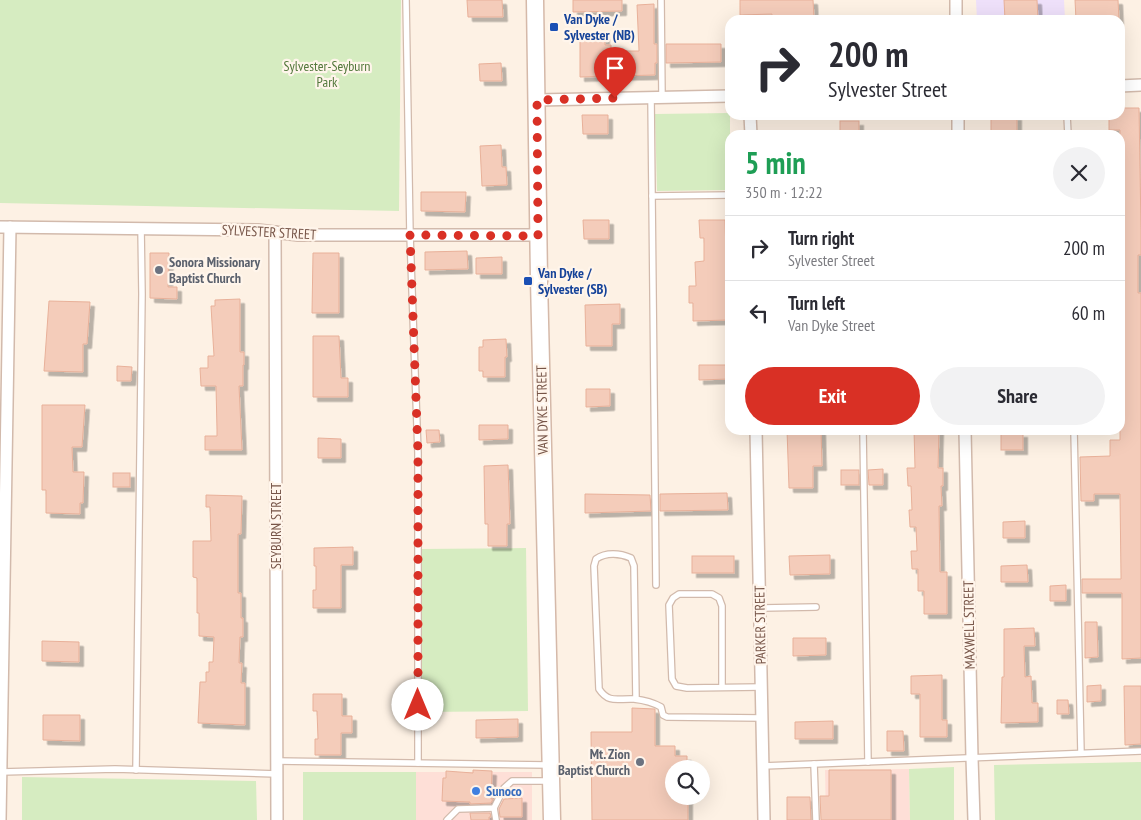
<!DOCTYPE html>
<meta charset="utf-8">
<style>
body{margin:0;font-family:"PT Sans Narrow",sans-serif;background:#f2f2f3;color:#2b2b33;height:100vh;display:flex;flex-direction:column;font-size:19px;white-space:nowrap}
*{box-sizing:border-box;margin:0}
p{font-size:16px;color:#7c7c81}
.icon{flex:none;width:28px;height:28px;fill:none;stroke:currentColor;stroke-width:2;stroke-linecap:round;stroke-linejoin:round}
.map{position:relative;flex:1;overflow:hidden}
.sheet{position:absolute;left:725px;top:130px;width:400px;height:305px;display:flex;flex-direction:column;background:#fff;border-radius:15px;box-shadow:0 5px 20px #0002}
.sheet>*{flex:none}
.top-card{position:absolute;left:725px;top:15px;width:400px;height:105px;border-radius:15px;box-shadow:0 5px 20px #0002;background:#fff;color:#2b2b33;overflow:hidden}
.fabs{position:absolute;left:665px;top:760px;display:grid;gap:10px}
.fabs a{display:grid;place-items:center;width:45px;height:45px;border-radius:50%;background:#fff;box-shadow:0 5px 20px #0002;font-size:25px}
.pin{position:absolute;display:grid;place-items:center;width:42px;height:42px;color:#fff;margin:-51px -21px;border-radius:50% 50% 50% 0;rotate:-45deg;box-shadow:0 0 5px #0007}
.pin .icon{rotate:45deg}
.me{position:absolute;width:55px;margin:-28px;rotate:0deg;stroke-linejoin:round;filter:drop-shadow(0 0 4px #0008)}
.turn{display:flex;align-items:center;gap:18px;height:105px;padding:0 20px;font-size:22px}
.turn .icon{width:65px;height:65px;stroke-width:2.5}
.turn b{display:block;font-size:35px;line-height:42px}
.round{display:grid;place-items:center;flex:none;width:52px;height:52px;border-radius:26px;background:#f2f2f3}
.head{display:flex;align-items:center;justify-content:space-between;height:85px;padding:0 20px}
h1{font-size:30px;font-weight:800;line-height:38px;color:#1e9e55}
.button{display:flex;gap:10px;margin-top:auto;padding:10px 20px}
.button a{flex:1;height:58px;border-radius:30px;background:#d93025;color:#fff;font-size:20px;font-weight:800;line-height:58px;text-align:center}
.button a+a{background:#f2f2f3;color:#2b2b33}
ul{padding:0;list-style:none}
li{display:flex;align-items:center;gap:15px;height:65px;padding:0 20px;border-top:1px solid #e1e1e2}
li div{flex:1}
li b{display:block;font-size:19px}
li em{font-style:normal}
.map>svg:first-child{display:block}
.commercial{fill:#fedfd7}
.education{fill:#eee0fa}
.green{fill:#d6ecc1}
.building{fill:#f4ccba;stroke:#e8b099;filter:url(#shadow)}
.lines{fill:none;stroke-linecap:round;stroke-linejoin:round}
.lane-casing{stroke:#d2baac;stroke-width:8}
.street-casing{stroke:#d2baac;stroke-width:14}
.secondary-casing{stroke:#d5b9a9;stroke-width:19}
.lane{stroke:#fff;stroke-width:5.5}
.street{stroke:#fff;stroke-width:11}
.secondary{stroke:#fff;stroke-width:16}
.route{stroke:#d93025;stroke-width:9;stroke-dasharray:0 16.2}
.transit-dot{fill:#1a4fb4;stroke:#fff5eb;stroke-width:2}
.worship-dot{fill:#6b7280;stroke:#fff5eb;stroke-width:2}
.shop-dot{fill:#3f7fe0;stroke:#fff5eb;stroke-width:2}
.labels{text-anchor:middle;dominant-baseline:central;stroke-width:4.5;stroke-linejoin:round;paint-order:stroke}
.transit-label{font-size:14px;font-weight:bold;fill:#164399;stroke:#fff5eb;text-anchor:start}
.park-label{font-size:14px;fill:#53783c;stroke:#fff5eb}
.street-label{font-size:14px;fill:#775548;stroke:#fff5eb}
.worship-label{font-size:14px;font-weight:bold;fill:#5b616d;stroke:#fff5eb;text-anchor:start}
.shop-label{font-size:14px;font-weight:bold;fill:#366cbe;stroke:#fff5eb;text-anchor:start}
</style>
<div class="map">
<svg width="1141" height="820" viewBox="0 0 1141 820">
<defs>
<filter id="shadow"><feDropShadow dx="4.5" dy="4.5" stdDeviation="0" flood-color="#0004"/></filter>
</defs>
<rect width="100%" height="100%" fill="#fdf1e4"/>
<g class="commercial">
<path d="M909,769L910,820H826L825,770Z"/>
<rect x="416" y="772" width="116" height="48"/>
</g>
<path class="education" d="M976,0H1064L1065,20H977Z"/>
<g class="green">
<path d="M0,0H401L399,211L0,203Z"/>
<path d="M730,113V190L657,191L655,114Z"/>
<path d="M526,548L528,711L422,712L420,549Z"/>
<path d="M1141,762V820H995L994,765Z"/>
<path d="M954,767V820H910L909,769Z"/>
<rect x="303" y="772" width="113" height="48"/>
<path d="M22,777L256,781L257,820H22Z"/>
</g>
<g class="building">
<path d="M467,0H502L503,17H468Z"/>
<path d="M573,0H622V11L573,12Z"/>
<path d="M740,0H813L814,18L772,17V14L740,15Z"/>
<path d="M1004,0H1037L1038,20H1005Z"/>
<path d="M1075,0H1118L1119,20H1076Z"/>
<path d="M654,4V44H657V63H655V75L580,77V35H605V45H611V51H639L637,5Z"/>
<path d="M666,44H721V62L666,63Z"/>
<path d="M501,63L502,81H480L479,64Z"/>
<path d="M1120,108H1139L1141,230V255H1138V293H1141V658L1122,659V593H1082V579H1121V576L1120,494H1094V501H1081L1080,457L1110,456V440H1120V130H1109V115H1120Z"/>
<path d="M582,115H608V134H583Z"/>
<rect x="991" y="116" width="26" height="19"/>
<rect x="840" y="121" width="19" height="14"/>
<path d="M501,145L502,167H506L507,185L482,186L480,146Z"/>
<path d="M421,192H466L465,212L421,211Z"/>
<path d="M583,220H609V239H584Z"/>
<path d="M699,220H725L728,320L693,321V303H689V286H696L695,262L704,261V238H700Z"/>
<path d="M467,251L468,269L425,270V252Z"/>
<path d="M150,253H169L168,287H177V299L150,298Z"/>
<path d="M313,253H339V313H312Z"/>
<path d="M502,257V274H476V258Z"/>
<path d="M240,299V352H244V365H243V386H239L242,450H205V436H217V430L216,386H201L200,368H208V356H214L211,306H215V300Z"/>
<path d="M49,301L90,302L87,344H83V372L44,371Z"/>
<path d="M620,304V324H612V346H586L585,305Z"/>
<path d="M313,336H339L341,378H348V397H313Z"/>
<path d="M506,339L507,357H505V377H483V371H479V347H483V340Z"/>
<path d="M699,365H728L729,379L699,380Z"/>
<path d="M117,366L132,367L131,381H117Z"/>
<path d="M586,389H610V406L586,407Z"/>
<path d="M42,405H85L82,447H72L73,472H84L83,503H80V514L46,513V490H42Z"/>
<path d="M479,425H508V439L479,440Z"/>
<path d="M426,430H439L440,442L427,443Z"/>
<path d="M787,430H821L822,466H813V488H789Z"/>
<path d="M914,430H939L938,468H943V486H941L942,506H939L940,572H947V614H924V591H918V569H912L911,551H917L916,527H910L909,510H912L911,486H908L907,468H915Z"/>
<rect x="1001" y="433" width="22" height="17"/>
<path d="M318,438L341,439V458H318Z"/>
<path d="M508,465L510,524H507V546H488V524H485L484,466Z"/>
<path d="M883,469V485H869L868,470Z"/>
<rect x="841" y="470" width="18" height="15"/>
<rect x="113" y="473" width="17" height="14"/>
<path d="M727,493L728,510L660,511V494Z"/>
<path d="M585,494L650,495L651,511L585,513Z"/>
<path d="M206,495L242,496L241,534H238V593H241V618H243V637H240L239,663H242L241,683H245V725L198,723L200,682H206V672H209V662H213L214,637L199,636V613H197V578L193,577V541H211L210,507H206Z"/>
<path d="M1025,521V538H1003V522Z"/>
<path d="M353,547V565H341V608H313V590H316V566H314V548Z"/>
<path d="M830,555V574L790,575L789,556Z"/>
<rect x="692" y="556" width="42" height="17"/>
<path d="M1027,565L1028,582H1001V566Z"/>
<path d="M1066,585V601H1050V586Z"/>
<path d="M1085,622H1097L1098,657L1085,658Z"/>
<path d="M1034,628L1035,646H1024L1025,677L1031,676L1032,703H1038V722L1001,723L1002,677H1004V629Z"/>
<path d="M793,638H826V655L793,656Z"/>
<path d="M42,641L79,642V662L42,661Z"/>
<path d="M942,675V720H947V737H920V694H911V676Z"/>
<path d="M1101,685V701L1087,702V686Z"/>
<path d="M1124,686H1141V744L1125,745Z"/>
<path d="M313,694H342V716H352V733H341V755H315V739H318L317,711H313Z"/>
<path d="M1057,700H1068L1069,714H1057Z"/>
<path d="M632,708L655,709V746H675V756H687V769H674V796H688V820H592L591,732H632Z"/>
<path d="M43,715H80V741L43,740Z"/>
<path d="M518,719V737L476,738V720Z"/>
<path d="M833,721V739H795V722Z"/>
<path d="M887,731H903L904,751H887Z"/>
<path d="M473,770L492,771L491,799H493L491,803L470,804V802L442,801L443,778H446V771L473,773Z"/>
<path d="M829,770H891V820H821L820,796H829Z"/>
<path d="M787,797H810L811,820H787Z"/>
<path d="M522,798V817H500L499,809L504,799Z"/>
<path d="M470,813H490L491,817H489V820H471Z"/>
</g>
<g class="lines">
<defs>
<g id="lane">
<path d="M406,0L410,235L418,453V763"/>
<path d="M661,0L662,97"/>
<path d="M651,97L656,585"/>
<path d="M1067,115L1068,135"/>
<path d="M652,196L730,195"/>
<path d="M863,430L868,762"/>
<path d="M1074,430L1081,753"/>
<path d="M760,608L816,607"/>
<path d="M722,687V606L719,598L712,594H679L673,598L669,605L672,679L676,686L687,688L761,687"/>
<path d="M636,699L634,566L631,558C620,553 606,552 596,559L594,566L599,689C609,704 618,698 634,699C643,700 654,703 661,707L663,715L667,717L762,718"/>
<path d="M277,761L549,765"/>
<path d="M814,764L816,820"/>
<path d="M763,766L1141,751"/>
<path d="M136,770L142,294L141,228"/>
<path d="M1,772L115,769L277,774"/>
<path d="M494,808L496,820"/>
<path d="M447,820L458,809L494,808L504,788L512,781H550"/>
</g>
<g id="street">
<path d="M956,0V20"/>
<path d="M1120,86L1141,85"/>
<path d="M537,100L730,96"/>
<path d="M750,115L751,135"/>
<path d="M958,115V135"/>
<path d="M0,227L258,230L298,235H538"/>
<path d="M275,232L277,820"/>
<path d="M756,430L764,820"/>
<path d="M965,430L972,758L974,820"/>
<path d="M0,820L10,227"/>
</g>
<path id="secondary" d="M535,0L539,280L552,820"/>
</defs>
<use href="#lane" class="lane-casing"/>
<use href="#street" class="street-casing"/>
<use href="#secondary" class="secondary-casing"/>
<use href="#lane" class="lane"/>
<use href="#street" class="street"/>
<use href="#secondary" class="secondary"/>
</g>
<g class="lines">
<path class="route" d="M418,705V453L410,235L538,236L537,100L615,98"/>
</g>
<g class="transit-dot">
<rect x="549" y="22" width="10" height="10" rx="2.5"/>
<rect x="523" y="276" width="10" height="10" rx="2.5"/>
</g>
<g class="worship-dot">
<circle cx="159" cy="270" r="5"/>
<circle cx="640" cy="762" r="5"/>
</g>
<circle class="shop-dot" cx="476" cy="791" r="5"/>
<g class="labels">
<g class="transit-label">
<text x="564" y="19">Van Dyke /<tspan x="564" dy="16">Sylvester (NB)</tspan></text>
<text x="538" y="273">Van Dyke /<tspan x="538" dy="16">Sylvester (SB)</tspan></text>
</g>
<g class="park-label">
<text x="327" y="66">Sylvester-Seyburn<tspan x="327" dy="16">Park</tspan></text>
</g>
<g class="street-label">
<text transform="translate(269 232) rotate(3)">SYLVESTER STREET</text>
<text transform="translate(542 410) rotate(-91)">VAN DYKE STREET</text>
<text transform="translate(276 526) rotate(-90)">SEYBURN STREET</text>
<text transform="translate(760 625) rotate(-91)">PARKER STREET</text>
<text transform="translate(969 625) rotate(-91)">MAXWELL STREET</text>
</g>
<g class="worship-label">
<text x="169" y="262">Sonora Missionary<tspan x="169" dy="16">Baptist Church</tspan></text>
<text x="630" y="754" text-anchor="end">Mt. Zion<tspan x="630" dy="16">Baptist Church</tspan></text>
</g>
<g class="shop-label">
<text x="486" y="791">Sunoco</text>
</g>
</g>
</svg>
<div class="fabs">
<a><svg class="icon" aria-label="search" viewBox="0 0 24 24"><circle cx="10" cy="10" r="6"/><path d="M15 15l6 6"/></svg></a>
</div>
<div class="pin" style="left:615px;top:98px;background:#d93025"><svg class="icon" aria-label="arrive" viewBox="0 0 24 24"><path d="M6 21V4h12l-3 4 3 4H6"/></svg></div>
<svg class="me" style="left:418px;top:705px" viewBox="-20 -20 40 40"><circle r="19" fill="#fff"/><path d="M0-13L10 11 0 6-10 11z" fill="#d93025"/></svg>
<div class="top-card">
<div class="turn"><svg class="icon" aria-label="right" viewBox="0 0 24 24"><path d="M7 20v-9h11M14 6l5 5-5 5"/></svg><div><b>200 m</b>Sylvester Street</div></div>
</div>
<section class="sheet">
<div class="head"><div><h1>5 min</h1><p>350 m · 12:22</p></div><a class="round"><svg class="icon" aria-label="close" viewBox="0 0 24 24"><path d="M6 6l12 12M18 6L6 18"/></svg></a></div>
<ul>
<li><svg class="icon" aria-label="right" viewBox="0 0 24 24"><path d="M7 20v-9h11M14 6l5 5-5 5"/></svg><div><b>Turn right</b><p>Sylvester Street</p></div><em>200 m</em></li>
<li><svg class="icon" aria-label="left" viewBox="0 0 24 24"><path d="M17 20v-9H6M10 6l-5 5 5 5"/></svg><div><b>Turn left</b><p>Van Dyke Street</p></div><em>60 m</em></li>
</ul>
<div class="button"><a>Exit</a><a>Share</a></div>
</section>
</div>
